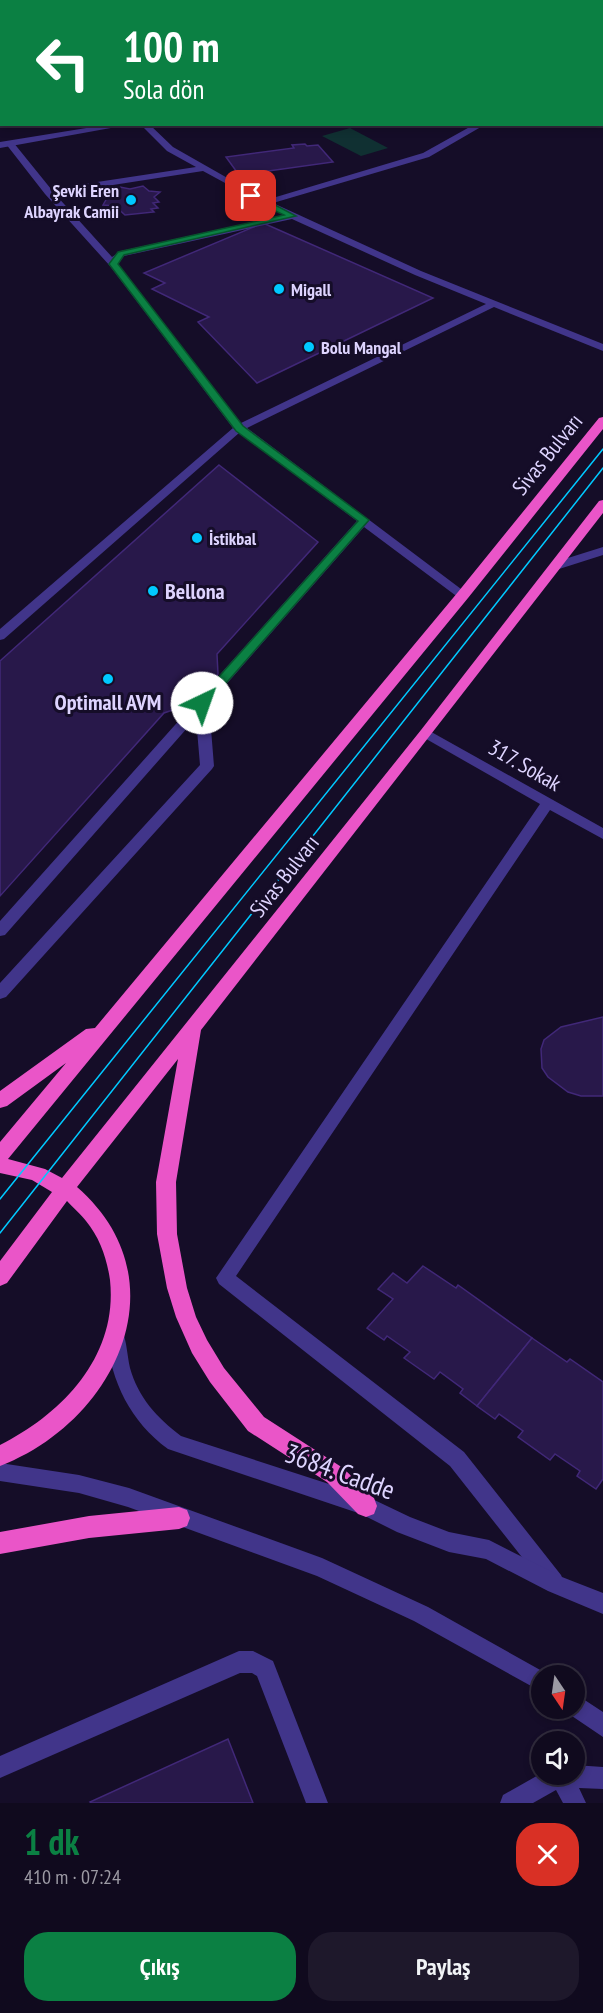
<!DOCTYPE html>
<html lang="tr">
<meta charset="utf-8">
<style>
body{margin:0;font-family:"PT Sans Narrow",sans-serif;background:#1e182b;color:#f1f3f6;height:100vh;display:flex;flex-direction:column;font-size:22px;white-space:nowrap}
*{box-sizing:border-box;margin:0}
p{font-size:20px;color:#9c9aa4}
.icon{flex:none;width:33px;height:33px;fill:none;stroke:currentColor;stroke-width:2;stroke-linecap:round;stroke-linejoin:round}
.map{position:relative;height:1803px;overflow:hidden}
.drawer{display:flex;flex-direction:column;background:#100a1e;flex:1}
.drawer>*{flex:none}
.top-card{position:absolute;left:0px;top:0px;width:603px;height:126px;box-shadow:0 3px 9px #0003,0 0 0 2px #302b3c;background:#0b8043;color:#fff;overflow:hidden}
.needle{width:39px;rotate:167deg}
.tools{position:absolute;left:531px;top:1665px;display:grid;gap:12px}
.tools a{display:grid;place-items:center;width:54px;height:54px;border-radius:50%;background:#100a1e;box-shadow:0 3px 9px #0003,0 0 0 2px #302b3c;font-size:30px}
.pin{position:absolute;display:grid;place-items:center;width:51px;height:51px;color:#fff;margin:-26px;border-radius:12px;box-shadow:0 3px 9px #0006}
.me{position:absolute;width:66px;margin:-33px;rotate:42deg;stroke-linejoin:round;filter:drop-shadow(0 0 4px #0008)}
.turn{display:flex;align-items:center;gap:21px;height:126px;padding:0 24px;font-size:27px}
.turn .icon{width:78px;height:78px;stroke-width:2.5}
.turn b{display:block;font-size:42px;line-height:51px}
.round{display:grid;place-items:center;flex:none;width:63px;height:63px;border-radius:24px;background:#1e182b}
.headline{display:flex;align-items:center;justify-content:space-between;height:102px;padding:0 24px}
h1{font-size:36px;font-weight:700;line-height:45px;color:#0b8043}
.action{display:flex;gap:12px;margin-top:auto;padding:12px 24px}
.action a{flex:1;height:69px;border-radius:24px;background:#0b8043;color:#fff;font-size:24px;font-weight:700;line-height:69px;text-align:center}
.action a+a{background:#1e182b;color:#f1f3f6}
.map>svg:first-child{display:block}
.green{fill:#103032}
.building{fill:#28184a;stroke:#412878;stroke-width:1.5}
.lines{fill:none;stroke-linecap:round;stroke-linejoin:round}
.minor{fill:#41358a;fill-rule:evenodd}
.tertiary{fill:#41358a;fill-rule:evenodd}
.trunk{fill:#ea55c8;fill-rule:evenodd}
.tram{stroke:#00c9ff;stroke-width:1.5}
.route{fill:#0b8043;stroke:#07532c;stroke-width:1.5}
.poi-dot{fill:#00c9ff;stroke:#150d28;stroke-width:2}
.labels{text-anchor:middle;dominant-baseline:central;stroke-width:6;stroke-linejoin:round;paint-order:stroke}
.far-poi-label{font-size:18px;font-weight:bold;fill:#ded4ff;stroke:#150d28;text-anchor:start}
.street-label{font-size:22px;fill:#ded4ff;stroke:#150d28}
.poi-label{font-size:22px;font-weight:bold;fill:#ded4ff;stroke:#150d28;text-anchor:start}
.near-street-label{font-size:27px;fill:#ded4ff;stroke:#150d28}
</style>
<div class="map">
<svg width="603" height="1803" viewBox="0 0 603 1803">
<rect width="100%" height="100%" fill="#150d28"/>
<path class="green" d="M350,128L388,148L361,156L322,136Z"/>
<g class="building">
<path d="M305,144L307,146L318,145L333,162L239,175L226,157L294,148L292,145Z"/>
<path d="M143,186L149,191L160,192L154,197L159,202L153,203L158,208L151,209L154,212L125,215L115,206L103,205L107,198L103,194L117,191L120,187L130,189Z"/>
<path d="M263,223L433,298L257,383L198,322L209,317L152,289L165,283L144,273Z"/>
<path d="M219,465L318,542L217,654L218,674L203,695L190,704L164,713L0,896V661Z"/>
<path d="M603,1017V1096H581L568,1092L548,1077L542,1068L541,1049L544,1040L561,1027Z"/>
<path d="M423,1266L456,1288L458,1285L532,1338L477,1406L460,1393L463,1389L440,1372L434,1379L404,1358L410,1352L387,1336L384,1340L367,1328L393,1299L378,1289L393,1273L407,1283Z"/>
<path d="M532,1338L567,1362L570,1359L603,1382V1479L596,1489L577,1476L580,1471L555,1454L550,1460L518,1437L523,1431L499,1414L495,1419L477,1406Z"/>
<path d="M228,1739L253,1803H91L90,1802Z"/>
</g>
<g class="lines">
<g class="minor">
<rect x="354" y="0" width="8" height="2"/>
<path d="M568,0H576L577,2H569Z"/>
<rect x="0" y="9" width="2" height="4"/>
<rect x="602" y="20" width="1" height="5"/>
<path d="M140,124H149L173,147L266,200L423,153L475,124H486L429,157L273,203L421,271L603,344V351L494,307L247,428L469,595L463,599L459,598L364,527L209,704L214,766L212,769L6,997L0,999V983L200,765L196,718L5,935L0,936V921L357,521L239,433L4,639L0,640V629L233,428L110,266L45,194L6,144L13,142L51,189L196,167L167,151ZM203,171L284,215L121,251L112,257L55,194ZM292,219L415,275L486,304L241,423L118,264L124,256Z"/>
<path d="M603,547V555L556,570L550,566L552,563Z"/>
<path d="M426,729L603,828V839L550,810L236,1276L464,1452L561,1575L564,1582L561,1589L554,1592L547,1589L450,1466L219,1284L216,1278L540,804L421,736L419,733Z"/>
<path d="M239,1651H253L273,1661L328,1803H306L257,1676L252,1673H240L0,1778V1756Z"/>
<path d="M574,1765L603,1767V1789L579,1788L586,1803H563L556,1790L533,1803H500L503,1795L542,1773L574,1774Z"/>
</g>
<g class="tertiary">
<rect x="602" y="46" width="1" height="4"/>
<path d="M111,124H133L0,148V142Z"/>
<path d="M115,1328L122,1330C127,1342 127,1355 130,1368C138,1397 157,1418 181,1436L366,1496L410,1517L449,1532L489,1540L562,1577L603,1593V1614L548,1591L486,1559L449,1552L397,1532L361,1514L168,1449C130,1421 112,1383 106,1336L108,1330Z"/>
<path d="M0,1463L79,1475L129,1488L322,1558L428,1607L551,1676H542V1692L414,1621L317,1576L128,1507L79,1493L0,1481Z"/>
<path d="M574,1693L603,1712V1737L566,1712L565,1708H574Z"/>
</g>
<g class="trunk">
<path d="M603,417V429L468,598L8,1159L45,1169L62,1178L421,730L599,501L603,500V513L201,1030L176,1182L177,1234L187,1288L196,1317L207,1340L224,1368L264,1417L343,1468L374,1498L377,1506L374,1514L366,1517L358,1514L327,1482L248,1431L210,1382L192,1353L176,1317L167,1288L157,1234L156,1182L178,1059L77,1187C184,1280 115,1422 0,1466V1445C63,1413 118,1356 110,1280C107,1259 100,1238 86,1221C81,1214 73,1208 67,1201L7,1283L0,1286V1261L52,1192L32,1180L0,1173V1142L66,1063L7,1106L0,1108V1091L86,1029L95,1028L458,592L599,418Z"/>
<path d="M179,1507L187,1510L190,1518L187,1526L179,1529L89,1538L0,1554V1532L89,1516Z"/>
</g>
<g class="tram">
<path d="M0,1199L603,449"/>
<path d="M0,1233L603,468"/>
</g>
</g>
<path class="route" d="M248,194H254L296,216L124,255L118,264L243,426L369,520L207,705L202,706L196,703L198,700L358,521L236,431L109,264L118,252L284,215L248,198Z"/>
<g class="poi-dot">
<circle cx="131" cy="200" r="6"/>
<circle cx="279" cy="289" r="6"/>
<circle cx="309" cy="347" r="6"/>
<circle cx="197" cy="538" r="6"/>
<circle cx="153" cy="591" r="6"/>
<circle cx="108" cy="679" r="6"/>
</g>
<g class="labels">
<g class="far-poi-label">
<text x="119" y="190" text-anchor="end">Şevki Eren<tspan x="119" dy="21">Albayrak Camii</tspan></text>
<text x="291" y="289">Migall</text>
<text x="321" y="347">Bolu Mangal</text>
<text x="209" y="538">İstikbal</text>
</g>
<g class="street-label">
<text transform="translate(547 454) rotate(-51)">Sivas Bulvarı</text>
<text transform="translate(525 765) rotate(30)">317. Sokak</text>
<text transform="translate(284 876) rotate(-52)">Sivas Bulvarı</text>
</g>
<g class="poi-label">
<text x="165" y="591">Bellona</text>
<text x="108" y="702" text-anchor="middle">Optimall AVM</text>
</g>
<g class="near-street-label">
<text transform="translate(340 1471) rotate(20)">3684. Cadde</text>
</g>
</g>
</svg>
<div class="tools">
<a><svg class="needle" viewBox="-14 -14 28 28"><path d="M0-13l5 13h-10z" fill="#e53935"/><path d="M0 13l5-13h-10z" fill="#9c9aa4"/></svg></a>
<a><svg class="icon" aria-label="sound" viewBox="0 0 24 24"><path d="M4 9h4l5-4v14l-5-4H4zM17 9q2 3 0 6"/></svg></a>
</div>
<div class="pin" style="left:251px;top:196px;background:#d93025"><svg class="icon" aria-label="arrive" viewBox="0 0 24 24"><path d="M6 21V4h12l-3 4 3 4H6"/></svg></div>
<svg class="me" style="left:202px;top:703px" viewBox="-20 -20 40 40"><circle r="19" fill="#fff"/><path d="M0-13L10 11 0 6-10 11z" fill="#0b8043"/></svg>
<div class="top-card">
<div class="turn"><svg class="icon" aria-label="left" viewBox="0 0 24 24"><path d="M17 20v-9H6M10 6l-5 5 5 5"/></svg><div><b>100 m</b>Sola dön</div></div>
</div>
</div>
<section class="drawer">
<div class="headline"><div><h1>1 dk</h1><p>410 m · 07:24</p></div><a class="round" style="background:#d93025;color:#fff"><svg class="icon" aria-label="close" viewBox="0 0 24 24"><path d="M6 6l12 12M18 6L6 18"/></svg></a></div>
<div class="action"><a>Çıkış</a><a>Paylaş</a></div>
</section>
